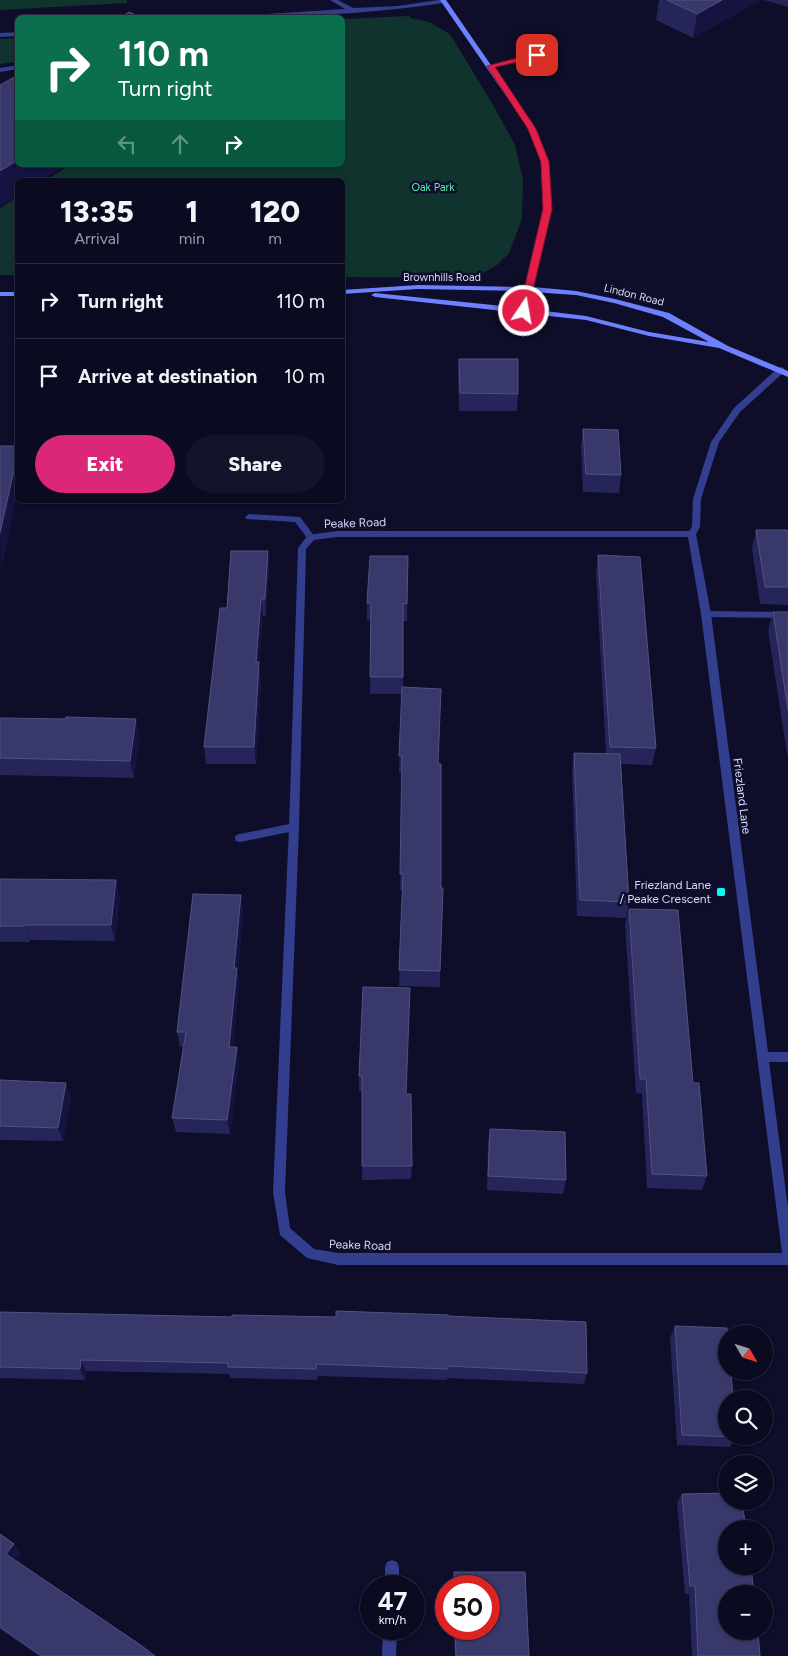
<!DOCTYPE html>
<meta charset="utf-8">
<style>
body{margin:0;font-family:Figtree,sans-serif;background:#131329;color:#f1f3f6;height:100vh;display:flex;flex-direction:column;font-size:19px;white-space:nowrap}
*{box-sizing:border-box;margin:0}
p{font-size:16px;color:#999aa5}
.icon{flex:none;width:28px;height:28px;fill:none;stroke:currentColor;stroke-width:2;stroke-linecap:round;stroke-linejoin:round}
.map{position:relative;flex:1;overflow:hidden}
.details{position:absolute;left:15px;top:178px;width:330px;height:325px;display:flex;flex-direction:column;background:#0a0a20;border-radius:8px;box-shadow:0 1px 4px #0004,0 0 0 1px #2a2b3e}
.details>*{flex:none}
.guide{position:absolute;left:15px;top:15px;width:330px;height:152px;border-radius:8px;box-shadow:0 1px 4px #0004,0 0 0 1px #2a2b3e;background:#0b6e4f;color:#fff;overflow:hidden}
.needle{width:32px;rotate:129deg}
.tools{position:absolute;left:718px;top:1325px;display:grid;gap:10px}
.tools a{display:grid;place-items:center;width:55px;height:55px;border-radius:50%;background:#0a0a20;box-shadow:0 1px 4px #0004,0 0 0 1px #2a2b3e;font-size:25px}
.speed{position:absolute;left:360px;top:1575px;display:flex;gap:10px;font-size:25px;font-weight:700;text-align:center}
.speed>*{display:grid;place-content:center;width:65px;height:65px;border-radius:50%;background:#0a0a20;box-shadow:0 1px 4px #0004,0 0 0 1px #2a2b3e;line-height:1}
.speed small{font-size:12px;font-weight:400}
.speed .limit{border:8px solid #d22;background:#fff;color:#111}
.pin{position:absolute;display:grid;place-items:center;width:42px;height:42px;color:#fff;margin:-21px;border-radius:10px;box-shadow:0 2px 8px #0006}
.me{position:absolute;width:55px;margin:-28px;rotate:12deg;stroke-linejoin:round;filter:drop-shadow(0 0 4px #0008)}
.turn{display:flex;align-items:center;gap:18px;height:105px;padding:0 20px;font-size:22px}
.turn .icon{width:65px;height:65px;stroke-width:2.5}
.turn b{display:block;font-size:35px;line-height:42px}
.lanes{display:flex;align-items:center;height:48px;padding:0 20px;background:#0003;justify-content:center;gap:25px;direction:ltr}
.lanes .off{opacity:.35}
.eta{display:flex;justify-content:space-evenly;align-items:center;height:85px;text-align:center}
.eta b{font-size:30px;font-weight:800;line-height:35px}
.action{display:flex;gap:10px;margin-top:auto;padding:10px 20px}
.action a{flex:1;height:58px;border-radius:30px;background:#db2777;color:#fff;font-size:20px;font-weight:800;line-height:58px;text-align:center}
.action a+a{background:#131329;color:#f1f3f6}
ul{padding:0;list-style:none}
li{display:flex;align-items:center;gap:15px;height:75px;padding:0 20px;border-top:1px solid #2a2b3e}
li div{flex:1}
li b{display:block;font-size:19px}
li em{font-style:normal}
.map>svg:first-child{display:block}
.green{fill:#10342d}
.lines{fill:none;stroke-linecap:round;stroke-linejoin:round}
.service{fill:#333e8e;fill-rule:evenodd}
.minor{fill:#333e8e;fill-rule:evenodd}
.secondary{fill:#6d81ff;fill-rule:evenodd}
.wall{fill:#262559}
.shaded-wall{fill:#15133f}
.building{fill:#39386b;stroke:#525182}
.route{fill:#e11d48;stroke:#92132f}
.poi-dot{fill:#02fff0;stroke:#0e0d2a;stroke-width:2}
.labels{text-anchor:middle;dominant-baseline:central;stroke-width:5;stroke-linejoin:round;paint-order:stroke}
.far-park-label{font-size:11px;fill:#54edae;stroke:#0e0d2a}
.far-street-label{font-size:11px;fill:#d6d8ff;stroke:#0e0d2a}
.street-label{font-size:12px;fill:#d6d8ff;stroke:#0e0d2a}
.poi-label{font-size:12px;fill:#d6d8ff;stroke:#0e0d2a;text-anchor:end}
</style>
<div class="map">
<svg width="788" height="1656" viewBox="0 0 788 1656">
<rect width="100%" height="100%" fill="#0e0d2a"/>
<g class="green">
<path d="M0,0H127V3L0,10Z"/>
<path d="M409,16L411,18L429,22L450,34L493,105L515,145L523,179L522,219L509,253L497,265L483,273L461,278L343,277L342,180H46L70,165H342L343,19Z"/>
<path d="M17,38V62L0,64V39Z"/>
<path d="M17,197V275H0V208Z"/>
</g>
<g class="lines">
<g class="service">
<path d="M330,0H338L353,8L398,6L438,0L447,1L444,3C363,15 281,18 200,18L345,9Z"/>
<path d="M18,32V36L0,37V33Z"/>
<path d="M552,50L554,51V53L491,68L488,66Z"/>
<path d="M18,65V69L0,72V68Z"/>
<path d="M249,514L300,517L315,537L314,539H308L295,522L246,519L245,517Z"/>
<path d="M706,611L788,612V618L706,617L701,614Z"/>
<path d="M294,823L298,824L299,827L298,830L294,831L240,842L236,841L235,838L236,835L240,834Z"/>
</g>
<g class="minor">
<path d="M781,367L784,368V372L740,412L719,442L701,499L700,527L696,534L711,614L768,1052H788V1062H769L788,1208V1265H338L307,1258L280,1235L273,1192L289,827L298,548L308,535L337,531H689L692,527L693,499L711,442L734,408L778,368ZM337,537H688L701,614L782,1253H338L314,1249L290,1228L285,1192L299,827L306,549L314,540Z"/>
<path d="M392,1560L397,1562L399,1567V1586H385V1567L387,1562Z"/>
<path d="M383,1629H397L396,1656H382Z"/>
</g>
<g class="secondary">
<path d="M440,0H446L535,129L549,162L551,209L533,287L576,291L615,299L669,313L728,346L788,371V377L719,348L649,336L586,320L375,297L371,295L375,293L521,308L525,291L418,289L342,294V290L418,285L526,287L543,209L541,162L529,129ZM532,292L576,295L614,303L663,317L709,342L649,332L586,316L528,309Z"/>
<rect x="0" y="292" width="18" height="4"/>
</g>
</g>
<g class="wall">
<path d="M659,0H760L693,38L656,20Z"/>
<path d="M764,0H788V7Z"/>
<path d="M459,359L518,394L517,411H459L458,376Z"/>
<path d="M583,429L621,475L619,493L583,492L581,447Z"/>
<path d="M756,530L788,535V605L760,604L752,548Z"/>
<path d="M598,555L656,748L652,765L621,764L629,902L626,918L577,916L572,770L574,753L606,754L596,573Z"/>
<path d="M408,556L407,621H403V687L438,764L440,971V987L399,986L403,890H400L402,773H399L402,694H370L371,621L367,620V603Z"/>
<path d="M269,569L266,616H263L259,665L261,680L256,764H206L204,747L227,608Z"/>
<path d="M773,612H788V754H787L768,630Z"/>
<path d="M0,718L140,736L134,778L0,775Z"/>
<path d="M0,879L120,896L115,941L30,940V942H0Z"/>
<path d="M629,909L693,1083L707,1176L702,1190L647,1188L642,1094L636,1093L625,924Z"/>
<path d="M243,911L238,972L239,983L233,1047H237L239,1062L230,1134L176,1132L172,1118L183,1047H180L177,1032Z"/>
<path d="M363,987L406,1094L412,1166L411,1179L362,1180V1091H359V1076Z"/>
<path d="M0,1080L71,1097L63,1141L0,1140Z"/>
<path d="M490,1129L566,1180L563,1194L487,1190L488,1143Z"/>
<path d="M0,1312L232,1317L448,1316L587,1373L584,1384L447,1378V1380L318,1376L317,1380L230,1378L229,1374L86,1371L85,1380L0,1378Z"/>
<path d="M675,1326L736,1437L730,1447L677,1445L670,1338Z"/>
<path d="M682,1494L760,1656H692L689,1594H685L677,1503Z"/>
<path d="M0,1534L14,1544L21,1553L15,1560L155,1656H39L0,1629Z"/>
<path d="M454,1572H525L529,1656H455L454,1629H489V1586H453Z"/>
</g>
<g class="shaded-wall">
<path d="M722,0H760L693,38L697,14Z"/>
<path d="M18,160V165H67L42,180H18V195L0,206V171Z"/>
<path d="M18,452V491L1,571L0,533Z"/>
<path d="M268,551L269,569L266,616L265,599Z"/>
<path d="M261,599L263,616L259,665L261,680L256,764L254,747L256,662Z"/>
<path d="M136,719L140,736L134,778L130,761Z"/>
<path d="M116,880L120,896L115,941L111,925Z"/>
<path d="M241,895L243,911L238,972L239,983L232,1061L229,1047L234,968Z"/>
<path d="M25,925L30,940V942L25,926Z"/>
<path d="M237,1047L239,1062L230,1134L227,1120Z"/>
<path d="M66,1083L71,1097L63,1141L58,1128Z"/>
<path d="M81,1360L86,1371L85,1380L80,1369Z"/>
<path d="M14,1544L21,1553L13,1563L6,1554Z"/>
</g>
<g class="building">
<path d="M667,0H722L697,14Z"/>
<path d="M129,12L143,18H119Z"/>
<path d="M18,75V160L0,171V85Z"/>
<path d="M459,359H518V394L460,393Z"/>
<path d="M583,429L618,430L621,475L586,474Z"/>
<path d="M0,446H18V452L0,533Z"/>
<path d="M756,530H787L788,535V587H765Z"/>
<path d="M231,551H268L265,599H261L256,662H259L254,747H204L220,608H227Z"/>
<path d="M598,555L640,557L656,748L610,747Z"/>
<path d="M370,556H408L407,604L403,603V677H370L371,603H367Z"/>
<path d="M773,612H788V710Z"/>
<path d="M402,687L441,689L438,764H441V888H443L440,971L399,970L403,874H400L402,756H399Z"/>
<path d="M66,717L136,719L130,761L0,758V718L66,719Z"/>
<path d="M574,753L620,754L629,902L580,900Z"/>
<path d="M0,879L116,880L111,925H25V926H0Z"/>
<path d="M193,894L241,895L234,968H237L229,1047H237L227,1120L172,1118L186,1032H177Z"/>
<path d="M629,909L678,910L693,1083H699L707,1176L652,1174L646,1079H640Z"/>
<path d="M363,987L410,988L406,1094H411L412,1166H362V1076H359Z"/>
<path d="M0,1080L66,1083L58,1128L0,1126Z"/>
<path d="M490,1129L565,1132L566,1180L488,1176Z"/>
<path d="M336,1311L448,1315V1316L586,1322L587,1373L448,1366V1369L316,1364V1369L228,1367V1363L81,1360L80,1369L0,1367V1312L232,1317V1315L336,1317Z"/>
<path d="M675,1326L727,1328L728,1334H726V1371H731L733,1399H726V1436L736,1437L682,1435Z"/>
<path d="M726,1493V1501H742L746,1529H726V1566H751L754,1594H726V1631H758L760,1656H698L695,1586H690L682,1494Z"/>
<path d="M0,1534L14,1544L6,1554L142,1646L155,1656H42L0,1627Z"/>
<path d="M454,1572H525L529,1656H456L455,1629H489V1586H454Z"/>
</g>
<path class="route" d="M537,53L541,55L540,57L495,67L536,129L549,162L552,209L528,311L524,313L519,311L543,209L541,162L528,129L487,66Z"/>
<rect class="poi-dot" x="716" y="887" width="10" height="10" rx="2.5"/>
<g class="labels">
<g class="far-park-label">
<text x="433" y="187">Oak Park</text>
</g>
<g class="far-street-label">
<text x="442" y="277">Brownhills Road</text>
<text transform="translate(634 295) rotate(14)">Lindon Road</text>
</g>
<g class="street-label">
<text transform="translate(355 523) rotate(-2)">Peake Road</text>
<text transform="translate(742 796) rotate(83)">Friezland Lane</text>
<text transform="translate(360 1245) rotate(2)">Peake Road</text>
</g>
<g class="poi-label">
<text x="711" y="885">Friezland Lane<tspan x="711" dy="14">/ Peake Crescent</tspan></text>
</g>
</g>
</svg>
<div class="tools">
<a><svg class="needle" viewBox="-14 -14 28 28"><path d="M0-13l5 13h-10z" fill="#e53935"/><path d="M0 13l5-13h-10z" fill="#999aa5"/></svg></a>
<a><svg class="icon" aria-label="search" viewBox="0 0 24 24"><circle cx="10" cy="10" r="6"/><path d="M15 15l6 6"/></svg></a>
<a><svg class="icon" aria-label="layers" viewBox="0 0 24 24"><path d="M12 4l9 5-9 5-9-5zM3 14l9 5 9-5"/></svg></a>
<a>+</a>
<a>−</a>
</div>
<div class="speed"><div>47<small>km/h</small></div><div class="limit">50</div></div>
<div class="pin" style="left:537px;top:55px;background:#d93025"><svg class="icon" aria-label="arrive" viewBox="0 0 24 24"><path d="M6 21V4h12l-3 4 3 4H6"/></svg></div>
<svg class="me" style="left:524px;top:311px" viewBox="-20 -20 40 40"><circle r="17" fill="#e11d48" stroke="#fff" stroke-width="3"/><path d="M0-11L8 9 0 5-8 9z" fill="#fff"/></svg>
<div class="guide">
<div class="turn"><svg class="icon" aria-label="right" viewBox="0 0 24 24"><path d="M7 20v-9h11M14 6l5 5-5 5"/></svg><div><b>110 m</b>Turn right</div></div>
<div class="lanes"><svg class="icon off" aria-label="left" viewBox="0 0 24 24"><path d="M17 20v-9H6M10 6l-5 5 5 5"/></svg><svg class="icon off" aria-label="ahead" viewBox="0 0 24 24"><path d="M12 20V5M6 11l6-6 6 6"/></svg><svg class="icon" aria-label="right" viewBox="0 0 24 24"><path d="M7 20v-9h11M14 6l5 5-5 5"/></svg></div>
</div>
<section class="details">
<div class="eta">
<div><b>13:35</b><p>Arrival</p></div>
<div><b>1</b><p>min</p></div>
<div><b>120</b><p>m</p></div>
</div>
<ul>
<li><svg class="icon" aria-label="right" viewBox="0 0 24 24"><path d="M7 20v-9h11M14 6l5 5-5 5"/></svg><div><b>Turn right</b></div><em>110 m</em></li>
<li><svg class="icon" aria-label="arrive" viewBox="0 0 24 24"><path d="M6 21V4h12l-3 4 3 4H6"/></svg><div><b>Arrive at destination</b></div><em>10 m</em></li>
</ul>
<div class="action"><a>Exit</a><a>Share</a></div>
</section>
</div>
